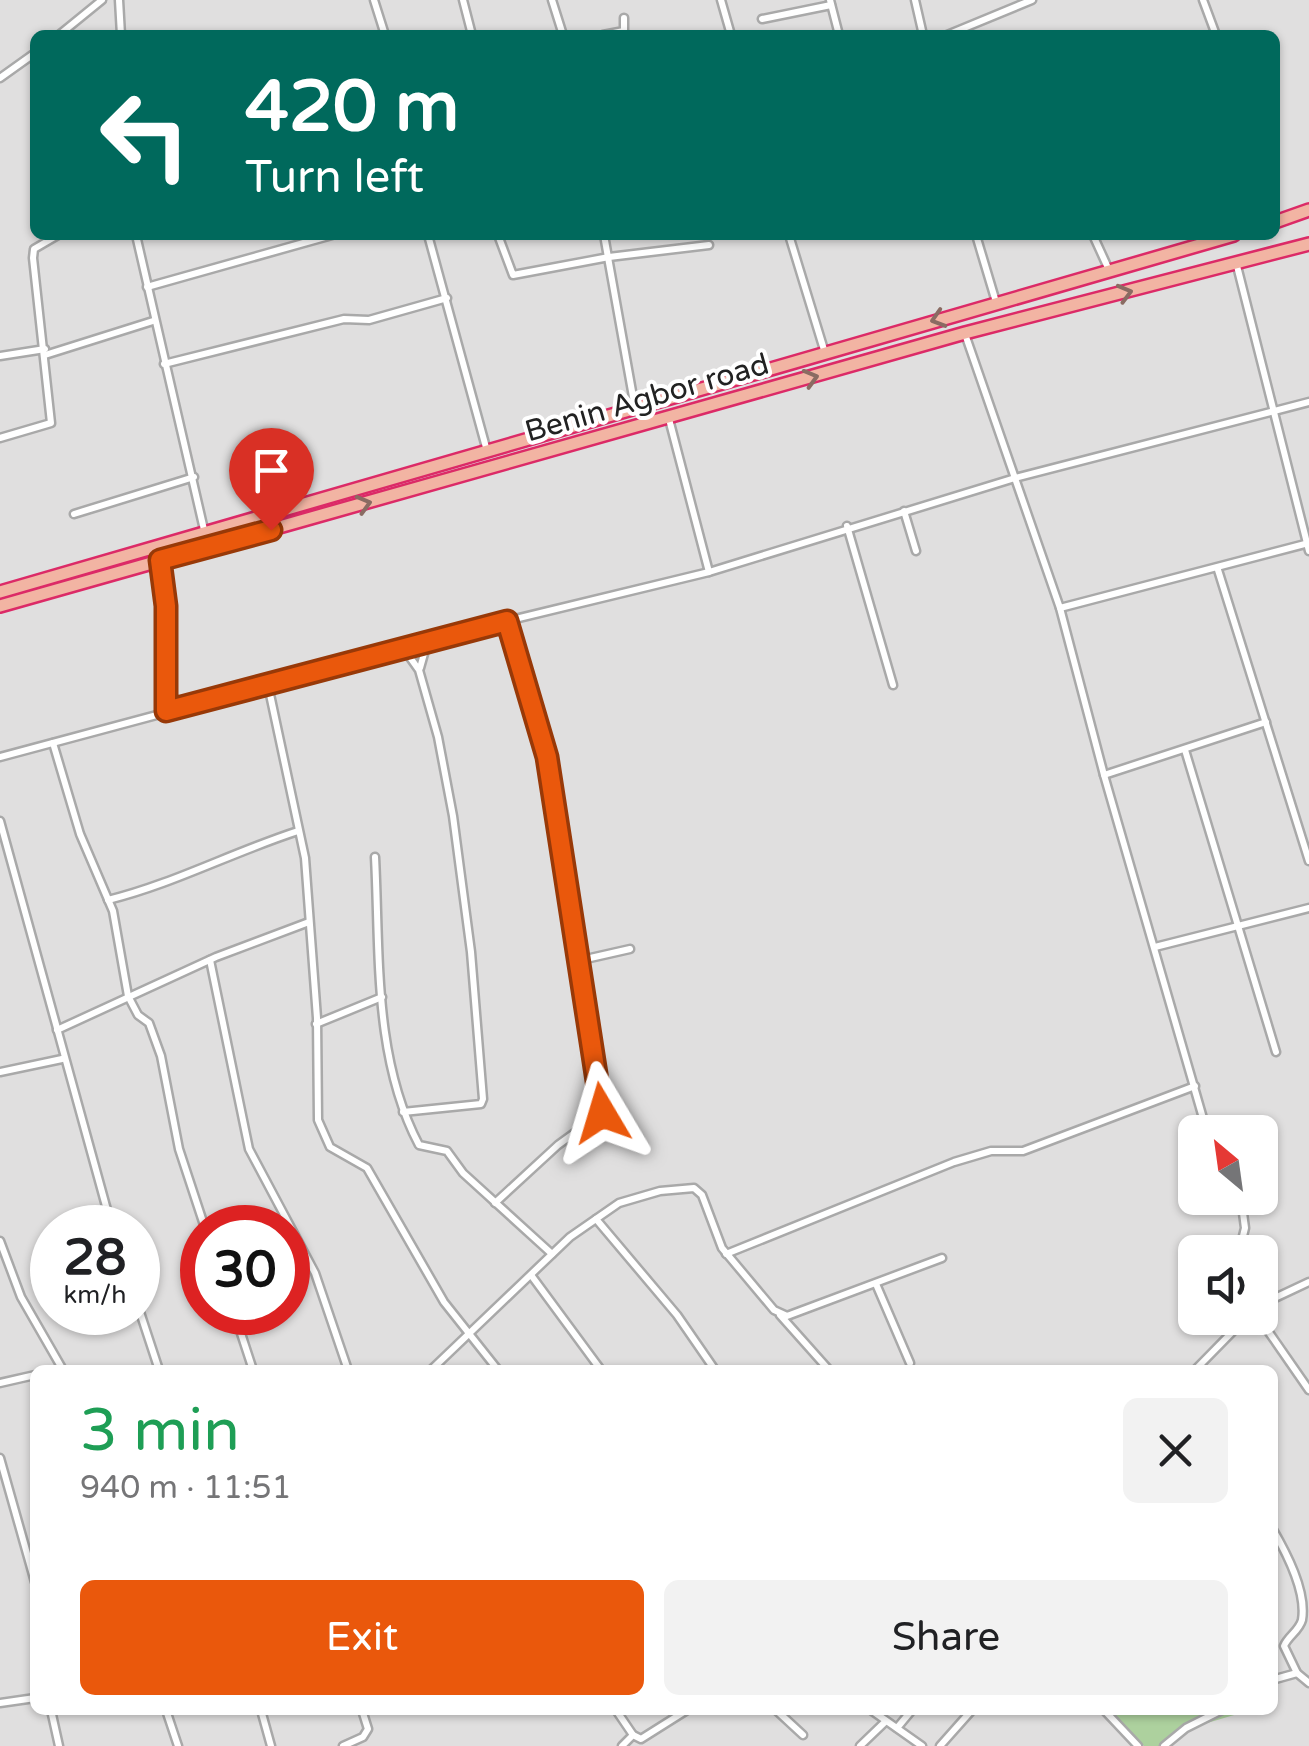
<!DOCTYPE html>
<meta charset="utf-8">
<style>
body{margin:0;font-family:"Varela Round",sans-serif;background:#f2f2f2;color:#202124;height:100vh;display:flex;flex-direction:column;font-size:38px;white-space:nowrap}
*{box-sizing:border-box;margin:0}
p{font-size:32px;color:#757577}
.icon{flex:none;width:55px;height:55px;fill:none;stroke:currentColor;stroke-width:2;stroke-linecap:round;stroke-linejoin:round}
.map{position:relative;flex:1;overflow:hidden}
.panel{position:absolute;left:30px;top:1365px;width:1248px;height:350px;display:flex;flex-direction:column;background:#fff;border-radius:15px;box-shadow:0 2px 8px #0004}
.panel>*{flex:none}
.top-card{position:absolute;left:30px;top:30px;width:1250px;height:210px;border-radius:15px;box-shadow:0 2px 8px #0004;background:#00695c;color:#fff;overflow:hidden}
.needle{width:65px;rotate:331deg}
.fabs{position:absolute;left:1178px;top:1115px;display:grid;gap:20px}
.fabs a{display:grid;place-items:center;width:100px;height:100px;border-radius:15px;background:#fff;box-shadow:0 2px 8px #0004;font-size:50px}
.speed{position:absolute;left:30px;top:1205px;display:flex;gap:20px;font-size:50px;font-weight:700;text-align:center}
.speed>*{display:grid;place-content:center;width:130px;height:130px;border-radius:50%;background:#fff;box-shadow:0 2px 8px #0004;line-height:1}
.speed small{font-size:25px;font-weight:400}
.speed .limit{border:15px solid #d22;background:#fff;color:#111}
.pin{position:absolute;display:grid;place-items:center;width:85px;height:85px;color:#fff;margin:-102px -42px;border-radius:50% 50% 50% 0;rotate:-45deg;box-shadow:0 0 10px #0007}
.pin .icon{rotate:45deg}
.me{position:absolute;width:110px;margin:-55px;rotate:353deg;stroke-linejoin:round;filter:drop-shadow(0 0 8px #0008)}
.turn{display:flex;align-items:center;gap:35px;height:210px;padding:0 50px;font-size:45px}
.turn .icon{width:130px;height:130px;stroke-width:2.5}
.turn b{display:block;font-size:70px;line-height:85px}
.round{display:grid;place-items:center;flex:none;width:105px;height:105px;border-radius:15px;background:#f2f2f2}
.head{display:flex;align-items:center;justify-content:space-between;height:170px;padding:0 50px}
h1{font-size:60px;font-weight:600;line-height:75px;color:#1e9e55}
.primary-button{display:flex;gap:20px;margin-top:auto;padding:20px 50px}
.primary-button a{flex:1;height:115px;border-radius:15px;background:#ea580c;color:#fff;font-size:40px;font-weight:600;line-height:115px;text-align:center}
.primary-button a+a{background:#f2f2f2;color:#202124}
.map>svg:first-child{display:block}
.residential{fill:#e0dfdf;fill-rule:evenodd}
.forest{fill:#add19e}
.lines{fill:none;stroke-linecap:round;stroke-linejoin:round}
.minor-casing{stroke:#a9a9a9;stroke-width:11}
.trunk-casing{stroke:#dc2a67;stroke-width:16}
.minor{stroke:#fff;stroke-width:6}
.trunk{stroke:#f2b4a3;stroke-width:11}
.oneway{stroke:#8a6b62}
.route-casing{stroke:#983908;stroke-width:25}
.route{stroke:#ea580c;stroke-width:18}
.labels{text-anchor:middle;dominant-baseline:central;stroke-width:8;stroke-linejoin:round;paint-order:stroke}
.street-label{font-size:30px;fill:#222;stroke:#fff}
</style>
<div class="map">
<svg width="1309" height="1746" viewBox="0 0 1309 1746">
<rect width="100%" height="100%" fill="#f2efe9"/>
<path class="residential" d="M0,0H1309V1746H0ZM35,35H1275V235H35ZM1195,1132H1260V1198H1195ZM52,1228H138V1312H52ZM202,1228H288V1312H202ZM1195,1252H1260V1318H1195ZM35,1370H1272V1710H35Z"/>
<path class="forest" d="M1110,1710H1251L1197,1726L1159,1746H1144Z"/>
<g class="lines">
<defs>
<g id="minor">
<path d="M119,0L121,35"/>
<path d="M374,0L385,35"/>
<path d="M463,0L472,35"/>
<path d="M552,0L563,35"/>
<path d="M721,0L731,35"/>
<path d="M830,0L839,35"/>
<path d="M915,0L923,35"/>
<path d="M1203,0L1216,35"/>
<path d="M762,19L831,5"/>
<path d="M59,35L102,0"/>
<path d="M603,35L624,31V18"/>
<path d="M947,35L1032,0"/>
<path d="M0,78L35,53"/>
<path d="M136,235L208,547"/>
<path d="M428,235L487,451"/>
<path d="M498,235L513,275L609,257L709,245"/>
<path d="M604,235L635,408"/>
<path d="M789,235L825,353"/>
<path d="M976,235L996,302"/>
<path d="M1093,235L1109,270"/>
<path d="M1236,262L1309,551"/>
<path d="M147,287L332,235"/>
<path d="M965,334L1060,608L1309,543"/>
<path d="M45,355L153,321"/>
<path d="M0,356L45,349"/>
<path d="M164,364L344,319L369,320L447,298"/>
<path d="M669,419L709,572"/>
<path d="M0,438L51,423L33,258L34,249L58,235"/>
<path d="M904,511L916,551"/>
<path d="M74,514L194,477"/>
<path d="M847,526L893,685"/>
<path d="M161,562L166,606V711"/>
<path d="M1218,570L1309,861"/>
<path d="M1060,608L1104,775L1266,722"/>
<path d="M420,668L427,643"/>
<path d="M268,685L305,858L317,1018L318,1120L330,1147L367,1168L444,1302L498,1370"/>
<path d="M53,743L80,834L113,911L128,996L138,1015L149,1023L161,1056L179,1149L205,1228"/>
<path d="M1185,750L1276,1052"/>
<path d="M0,757L507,621L709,572L1015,478L1309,402"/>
<path d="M1104,775L1207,1132"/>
<path d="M0,821L112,1228"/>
<path d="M375,857C380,952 373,1058 419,1145L447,1151L463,1173L552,1254"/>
<path d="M108,900C173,884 233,852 298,831"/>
<path d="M1155,947L1309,908"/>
<path d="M210,960L249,1149L315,1273L348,1370"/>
<path d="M577,961L630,949"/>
<path d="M316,1024L382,997"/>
<path d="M57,1030L216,957L309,922"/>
<path d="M0,1072L62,1059"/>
<path d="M403,1112L481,1104L483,1099L471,952L453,816L438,737L419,670L404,649"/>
<path d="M495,1203L558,1145L602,1113L547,757L507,621"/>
<path d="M596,1219L677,1315L715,1370"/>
<path d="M0,1241L21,1297L63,1370"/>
<path d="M1239,1252L1245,1228L1241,1198"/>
<path d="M726,1254L954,1162L991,1151H1023L1195,1086"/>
<path d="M531,1275L601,1370"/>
<path d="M876,1284L910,1363"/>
<path d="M1260,1305L1309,1282"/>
<path d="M138,1306L159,1370"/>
<path d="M234,1312L253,1370"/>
<path d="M780,1315L829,1370"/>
<path d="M1259,1318L1309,1390"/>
<path d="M431,1370L570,1237L619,1203L660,1191L694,1188L702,1195L722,1248L774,1310L787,1316L942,1258"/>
<path d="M1195,1370L1246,1318"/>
<path d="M0,1383L35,1375"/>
<path d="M0,1458L35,1582"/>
<path d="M1272,1528C1286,1552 1307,1591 1302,1620C1299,1631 1288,1636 1284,1646L1297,1673L1309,1683"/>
<path d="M1272,1680L1297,1673"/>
<path d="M0,1703L35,1698"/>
<path d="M51,1710L59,1746"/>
<path d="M166,1710L178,1746"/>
<path d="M261,1710L271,1746"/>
<path d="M616,1710L633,1735"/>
<path d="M776,1710L803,1735"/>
<path d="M871,1710L922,1746"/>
<path d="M1104,1710L1138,1746"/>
<path d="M897,1728L912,1710"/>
<path d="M343,1746L363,1737L368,1729L362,1710"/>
<path d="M622,1746L633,1735L641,1739L687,1710"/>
<path d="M860,1746L886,1721"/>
<path d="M940,1746L972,1710"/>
<path d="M1164,1746L1186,1728L1222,1710"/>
</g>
<g id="trunk">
<path d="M1275,222L1309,210"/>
<path d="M0,592L1234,235"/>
<path d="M0,606L965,333L1309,244"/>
</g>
</defs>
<use href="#minor" class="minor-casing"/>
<use href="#trunk" class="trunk-casing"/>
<use href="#minor" class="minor"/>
<use href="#trunk" class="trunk"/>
</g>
<defs><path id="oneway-chevron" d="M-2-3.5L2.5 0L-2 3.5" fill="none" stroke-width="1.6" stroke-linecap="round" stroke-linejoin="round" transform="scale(2.5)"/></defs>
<g class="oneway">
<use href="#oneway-chevron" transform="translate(1125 293) rotate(-15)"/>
<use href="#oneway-chevron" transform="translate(938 319) rotate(163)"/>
<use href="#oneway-chevron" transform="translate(811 378) rotate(-16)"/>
<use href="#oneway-chevron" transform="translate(364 504) rotate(-16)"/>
</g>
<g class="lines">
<defs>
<path id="route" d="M271,530L160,560L166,606V711L507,621L547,757L602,1113"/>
</defs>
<use href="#route" class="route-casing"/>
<use href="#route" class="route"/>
</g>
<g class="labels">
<g class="street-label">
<text transform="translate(647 398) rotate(-16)">Benin Agbor road</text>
</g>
</g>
</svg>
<div class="fabs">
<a><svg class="needle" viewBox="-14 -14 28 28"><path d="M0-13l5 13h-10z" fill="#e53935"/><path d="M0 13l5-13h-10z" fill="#757577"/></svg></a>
<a><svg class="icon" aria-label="sound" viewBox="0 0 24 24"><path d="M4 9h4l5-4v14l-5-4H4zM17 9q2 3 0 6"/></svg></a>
</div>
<div class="speed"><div>28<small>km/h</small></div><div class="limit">30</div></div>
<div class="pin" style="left:271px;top:530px;background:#d93025"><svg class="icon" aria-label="arrive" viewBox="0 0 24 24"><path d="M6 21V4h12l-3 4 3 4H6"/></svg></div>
<svg class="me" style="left:602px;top:1113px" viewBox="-20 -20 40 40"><path d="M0-17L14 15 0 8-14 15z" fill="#ea580c" stroke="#fff" stroke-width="4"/></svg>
<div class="top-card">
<div class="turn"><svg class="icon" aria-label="left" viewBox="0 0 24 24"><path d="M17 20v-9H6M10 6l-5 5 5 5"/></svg><div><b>420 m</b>Turn left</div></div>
</div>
<section class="panel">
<div class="head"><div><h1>3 min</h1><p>940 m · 11:51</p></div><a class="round"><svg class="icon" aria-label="close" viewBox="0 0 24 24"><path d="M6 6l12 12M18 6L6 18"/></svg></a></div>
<div class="primary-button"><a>Exit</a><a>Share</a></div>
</section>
</div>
